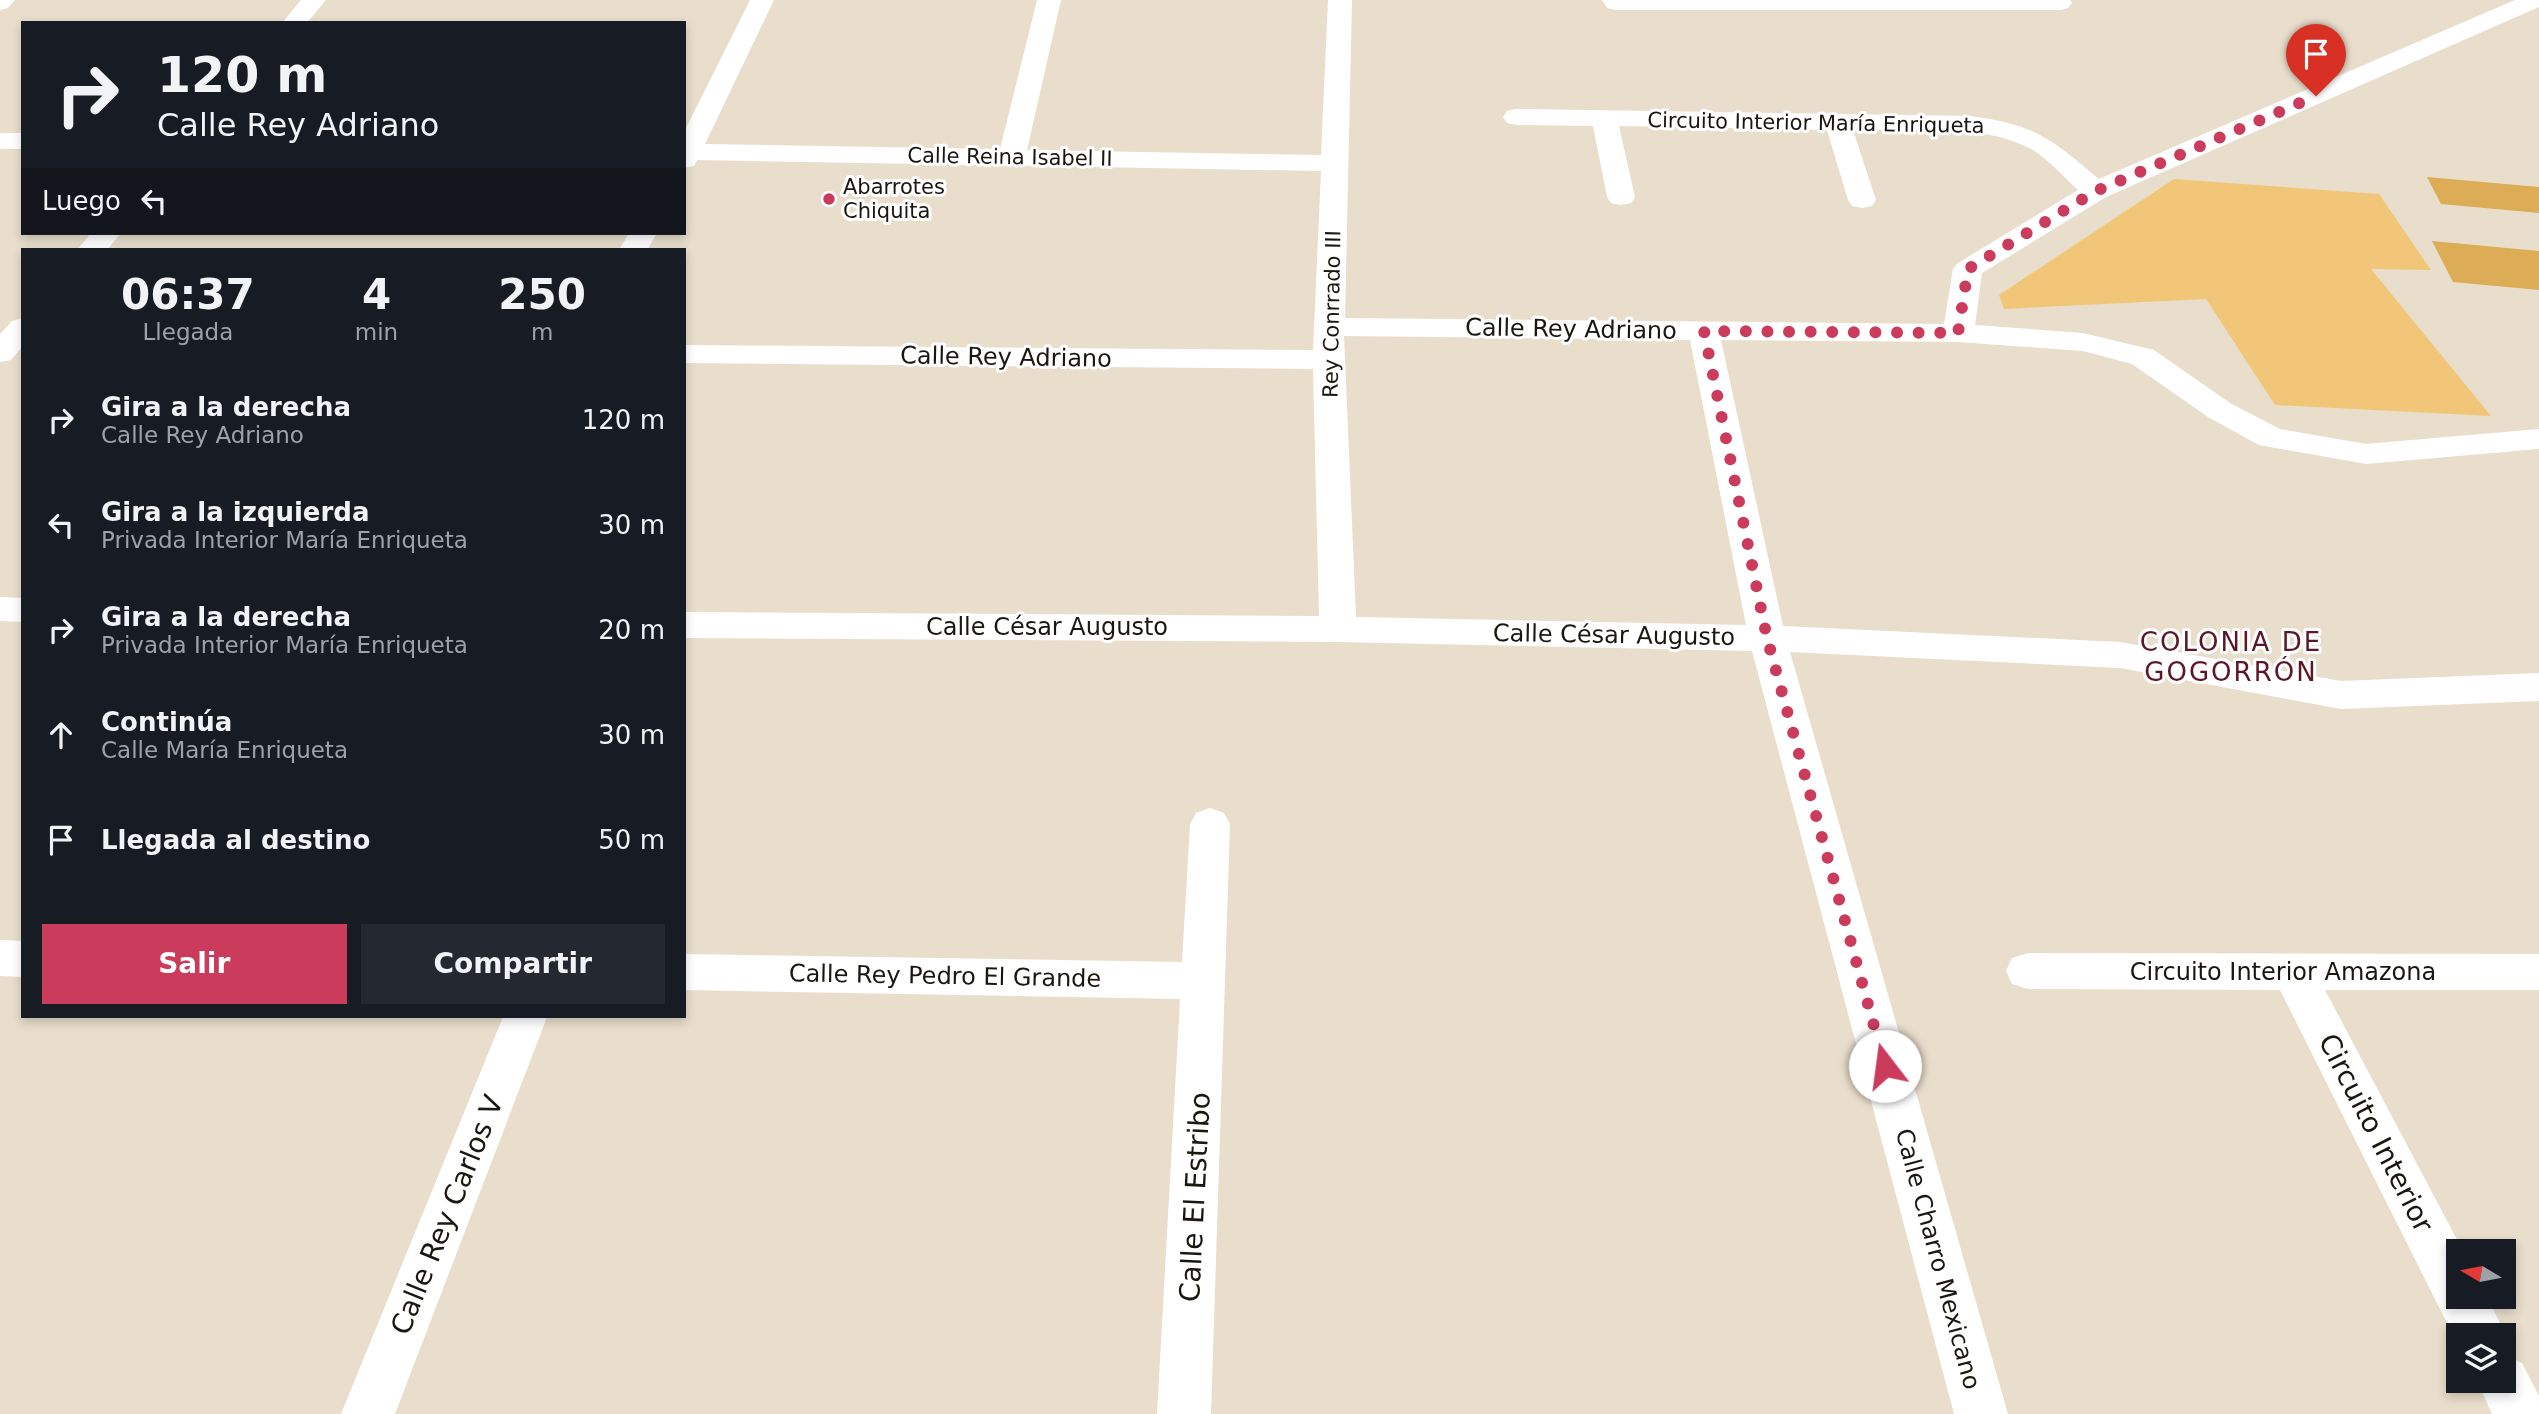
<!DOCTYPE html>
<html lang="es">
<meta charset="utf-8">
<style>
body{margin:0;font-family:"DejaVu Sans",sans-serif;background:#242831;color:#f1f3f6;height:100vh;display:flex;flex-direction:column;font-size:26px;white-space:nowrap}
*{box-sizing:border-box;margin:0}
p{font-size:23px;color:#9ea1a6}
.icon{flex:none;width:38px;height:38px;fill:none;stroke:currentColor;stroke-width:2;stroke-linecap:round;stroke-linejoin:round}
.map{position:relative;flex:1;overflow:hidden}
.side{position:absolute;left:21px;top:248px;width:665px;height:770px;display:flex;flex-direction:column;background:#171b24;border-radius:0px;box-shadow:0 4px 10px #0003}
.side>*{flex:none}
.banner{position:absolute;left:21px;top:21px;width:665px;height:214px;border-radius:0px;box-shadow:0 4px 10px #0003;background:#171b24;color:#f1f3f6;overflow:hidden}
.needle{width:46px;rotate:280deg}
.controls{position:absolute;left:2446px;top:1239px;display:grid;gap:14px}
.controls a{display:grid;place-items:center;width:70px;height:70px;border-radius:0px;background:#171b24;box-shadow:0 4px 10px #0003;font-size:35px}
.pin{position:absolute;display:grid;place-items:center;width:60px;height:60px;color:#fff;margin:-72px -30px;border-radius:50% 50% 50% 0;rotate:-45deg;box-shadow:0 0 7px #0007}
.pin .icon{rotate:45deg}
.me{position:absolute;width:77px;margin:-38px;rotate:345deg;stroke-linejoin:round;filter:drop-shadow(0 0 5px #0008)}
.turn{display:flex;align-items:center;gap:24px;height:147px;padding:0 21px;font-size:32px}
.turn .icon{width:91px;height:91px;stroke-width:2.5}
.turn b{display:block;font-size:49px;line-height:60px}
.then{display:flex;align-items:center;height:66px;padding:0 21px;background:#0003;gap:14px;font-size:26px}
.eta{display:flex;justify-content:space-evenly;align-items:center;height:119px;text-align:center}
.eta b{font-size:42px;font-weight:800;line-height:49px}
.button{display:flex;gap:14px;margin-top:auto;padding:14px 21px}
.button a{flex:1;height:80px;border-radius:0px;background:#ca3b5c;color:#fff;font-size:28px;font-weight:800;line-height:80px;text-align:center}
.button a+a{background:#242831;color:#f1f3f6}
ul{padding:0;list-style:none}
li{display:flex;align-items:center;gap:21px;height:105px;padding:0 21px}
li div{flex:1}
li b{display:block;font-size:26px}
li em{font-style:normal}
.map>svg:first-child{display:block}
.green{fill:#f2c678}
.building{fill:#dcad56}
.lines{fill:none;stroke-linecap:round;stroke-linejoin:round}
.minor{fill:#fff;fill-rule:evenodd}
.route{stroke:#ca3b5c;stroke-width:12;stroke-dasharray:0 21.6}
.poi-dot{fill:#ca3b5c;stroke:#fff;stroke-width:2.5}
.labels{text-anchor:middle;dominant-baseline:central;stroke-width:6;stroke-linejoin:round;paint-order:stroke}
.far-street-label{font-size:21px;fill:#1a1610;stroke:#fff}
.far-poi-label{font-size:21px;fill:#1a1610;stroke:#fff;text-anchor:start}
.street-label{font-size:24px;fill:#1a1610;stroke:#fff}
.neighbourhood-label{font-size:26px;letter-spacing:2px;fill:#5c1727;stroke:#fff}
.near-street-label{font-size:28px;fill:#1a1610;stroke:#fff}
</style>
<div class="map">
<svg width="2539" height="1414" viewBox="0 0 2539 1414">
<rect width="100%" height="100%" fill="#e9decc"/>
<path class="green" d="M2174,179L2379,194L2431,270L2371,269L2491,416L2275,405L2206,299L2004,309L1999,295Z"/>
<g class="building">
<path d="M2427,177L2539,187V213L2441,204Z"/>
<path d="M2432,241L2539,251V290L2453,282Z"/>
</g>
<g class="lines">
<g class="minor">
<path d="M0,0H15L8,8L0,10Z"/>
<path d="M301,0H326L307,23H282Z"/>
<path d="M750,0H774L705,144L1000,149L1037,0H1061L1027,150L1321,155L1328,0H1352L1345,318L1944,324L1953,269L1958,263L2078,190C2063,177 2047,157 2029,148C1976,122 1911,131 1853,130L1876,200L1872,206L1862,208L1852,206L1848,200L1827,130L1619,126L1635,197L1631,203L1621,205L1611,203L1607,197L1593,126L1516,125L1507,123L1503,117L1507,111L1516,109L1970,116C2036,125 2050,138 2099,179L2515,0H2539V7L2106,197L1982,273L1975,325L2083,333L2154,350L2230,403L2280,429L2366,444L2539,429V449L2366,464L2259,445L2208,417L2132,364L2083,351L1958,342L1721,340L1783,626L2120,642L2341,681L2539,673V701L2341,709L2120,668L1790,652L2008,1414H1954L1752,651L1338,642L684,638V612L1319,616L1313,369L684,363V345L1313,350L1321,171L697,160L694,166L684,168V132ZM1344,336L1690,340L1746,625L1356,617Z"/>
<path d="M1602,0H2070L2072,3L2068,8L2060,10H1615L1607,8Z"/>
<rect x="0" y="133" width="23" height="16"/>
<path d="M91,233H121L107,250H77Z"/>
<path d="M629,233H657L647,250H619Z"/>
<path d="M23,318V346L11,360L0,362V334L12,321Z"/>
<path d="M0,597L23,598V622L0,621Z"/>
<path d="M1210,808L1224,813L1230,824L1211,1414H1157L1180,999L684,990V954L1182,962L1190,824L1196,813Z"/>
<path d="M0,940L23,941V977L0,976Z"/>
<path d="M2028,953L2539,954V990H2325L2463,1251H2459V1297H2487L2506,1335L2504,1338V1335H2459V1347L2280,990L2028,989L2012,984L2006,971L2012,958Z"/>
<path d="M503,1017H547L395,1414H341Z"/>
<path d="M2504,1356L2522,1363L2539,1396V1414H2492L2477,1381H2504Z"/>
</g>
</g>
<g class="lines">
<path class="route" d="M1885,1066L1767,638L1704,331L1958,333L1968,269L2096,191L2316,96"/>
</g>
<circle class="poi-dot" cx="829" cy="199" r="7"/>
<g class="labels">
<g class="far-street-label">
<text transform="translate(1816 123) rotate(1)">Circuito Interior María Enriqueta</text>
<text transform="translate(1010 157) rotate(1)">Calle Reina Isabel II</text>
<text transform="translate(1332 314) rotate(-89)">Rey Conrrado III</text>
</g>
<g class="far-poi-label">
<text x="843" y="187">Abarrotes<tspan x="843" dy="24">Chiquita</tspan></text>
</g>
<g class="street-label">
<text transform="translate(1571 329) rotate(1)">Calle Rey Adriano</text>
<text transform="translate(1006 357) rotate(1)">Calle Rey Adriano</text>
<text x="1047" y="627">Calle César Augusto</text>
<text transform="translate(1614 635) rotate(1)">Calle César Augusto</text>
<text x="2283" y="972">Circuito Interior Amazona</text>
<text transform="translate(945 976) rotate(1)">Calle Rey Pedro El Grande</text>
<text transform="translate(1938 1259) rotate(75)">Calle Charro Mexicano</text>
</g>
<g class="neighbourhood-label">
<text x="2231" y="642">COLONIA DE<tspan x="2231" dy="30">GOGORRÓN</tspan></text>
</g>
<g class="near-street-label">
<text transform="translate(2376 1133) rotate(63)">Circuito Interior</text>
<text transform="translate(1195 1197) rotate(-87)">Calle El Estribo</text>
<text transform="translate(447 1215) rotate(-68)">Calle Rey Carlos V</text>
</g>
</g>
</svg>
<div class="controls">
<a><svg class="needle" viewBox="-14 -14 28 28"><path d="M0-13l5 13h-10z" fill="#e53935"/><path d="M0 13l5-13h-10z" fill="#9ea1a6"/></svg></a>
<a><svg class="icon" aria-label="layers" viewBox="0 0 24 24"><path d="M12 4l9 5-9 5-9-5zM3 14l9 5 9-5"/></svg></a>
</div>
<div class="pin" style="left:2316px;top:96px;background:#d93025"><svg class="icon" aria-label="arrive" viewBox="0 0 24 24"><path d="M6 21V4h12l-3 4 3 4H6"/></svg></div>
<svg class="me" style="left:1885px;top:1066px" viewBox="-20 -20 40 40"><circle r="19" fill="#fff"/><path d="M0-13L10 11 0 6-10 11z" fill="#ca3b5c"/></svg>
<div class="banner">
<div class="turn"><svg class="icon" aria-label="right" viewBox="0 0 24 24"><path d="M7 20v-9h11M14 6l5 5-5 5"/></svg><div><b>120 m</b>Calle Rey Adriano</div></div>
<div class="then">Luego<svg class="icon" aria-label="left" viewBox="0 0 24 24"><path d="M17 20v-9H6M10 6l-5 5 5 5"/></svg></div>
</div>
<section class="side">
<div class="eta">
<div><b>06:37</b><p>Llegada</p></div>
<div><b>4</b><p>min</p></div>
<div><b>250</b><p>m</p></div>
</div>
<ul>
<li><svg class="icon" aria-label="right" viewBox="0 0 24 24"><path d="M7 20v-9h11M14 6l5 5-5 5"/></svg><div><b>Gira a la derecha</b><p>Calle Rey Adriano</p></div><em>120 m</em></li>
<li><svg class="icon" aria-label="left" viewBox="0 0 24 24"><path d="M17 20v-9H6M10 6l-5 5 5 5"/></svg><div><b>Gira a la izquierda</b><p>Privada Interior María Enriqueta</p></div><em>30 m</em></li>
<li><svg class="icon" aria-label="right" viewBox="0 0 24 24"><path d="M7 20v-9h11M14 6l5 5-5 5"/></svg><div><b>Gira a la derecha</b><p>Privada Interior María Enriqueta</p></div><em>20 m</em></li>
<li><svg class="icon" aria-label="ahead" viewBox="0 0 24 24"><path d="M12 20V5M6 11l6-6 6 6"/></svg><div><b>Continúa</b><p>Calle María Enriqueta</p></div><em>30 m</em></li>
<li><svg class="icon" aria-label="arrive" viewBox="0 0 24 24"><path d="M6 21V4h12l-3 4 3 4H6"/></svg><div><b>Llegada al destino</b></div><em>50 m</em></li>
</ul>
<div class="button"><a>Salir</a><a>Compartir</a></div>
</section>
</div>
